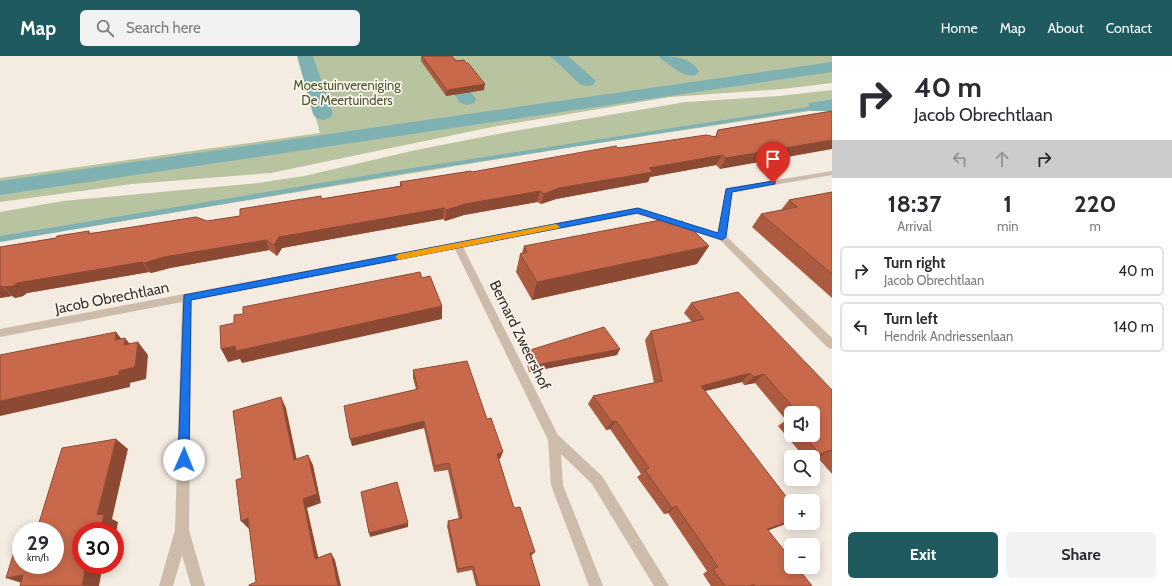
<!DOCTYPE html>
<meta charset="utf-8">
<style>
body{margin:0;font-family:Cabin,sans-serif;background:#f2f2f3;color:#2b2b33;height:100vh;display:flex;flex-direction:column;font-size:15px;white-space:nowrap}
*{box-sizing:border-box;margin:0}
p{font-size:13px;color:#7c7c81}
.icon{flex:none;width:22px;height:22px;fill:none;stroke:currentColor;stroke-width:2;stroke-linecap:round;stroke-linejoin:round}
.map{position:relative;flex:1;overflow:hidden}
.panel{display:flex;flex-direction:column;background:#fff;width:340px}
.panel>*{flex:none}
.top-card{background:#fff;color:#2b2b33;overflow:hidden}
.fabs{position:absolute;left:784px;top:350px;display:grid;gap:8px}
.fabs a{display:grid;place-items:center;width:36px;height:36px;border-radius:6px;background:#fff;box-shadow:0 2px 10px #0003;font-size:20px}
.speed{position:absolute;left:12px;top:466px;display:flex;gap:8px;font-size:20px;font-weight:700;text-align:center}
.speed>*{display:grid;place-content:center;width:52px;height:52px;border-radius:50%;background:#fff;box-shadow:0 2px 10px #0003;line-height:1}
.speed small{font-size:10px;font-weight:400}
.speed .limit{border:6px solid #d22;background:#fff;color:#111}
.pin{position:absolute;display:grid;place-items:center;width:34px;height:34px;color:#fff;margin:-41px -17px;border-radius:50% 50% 50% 0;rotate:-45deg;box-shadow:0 0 4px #0007}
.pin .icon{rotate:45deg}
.me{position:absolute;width:44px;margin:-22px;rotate:1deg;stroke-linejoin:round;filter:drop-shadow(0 0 3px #0008)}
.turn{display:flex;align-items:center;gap:14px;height:84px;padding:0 16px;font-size:18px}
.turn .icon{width:52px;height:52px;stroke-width:2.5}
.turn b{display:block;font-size:28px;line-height:34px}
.lanes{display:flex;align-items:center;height:38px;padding:0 16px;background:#0003;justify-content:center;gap:20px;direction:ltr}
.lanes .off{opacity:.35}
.eta{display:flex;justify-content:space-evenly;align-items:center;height:68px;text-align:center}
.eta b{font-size:24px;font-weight:800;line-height:28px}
.button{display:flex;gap:8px;margin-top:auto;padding:8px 16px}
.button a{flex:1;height:46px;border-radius:6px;background:#1f5a5e;color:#fff;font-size:16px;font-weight:800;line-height:46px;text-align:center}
.button a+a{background:#f2f2f3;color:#2b2b33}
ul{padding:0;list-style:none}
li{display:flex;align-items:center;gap:12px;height:50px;margin:0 8px 6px;padding:0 8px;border:2px solid #e1e1e2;border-radius:6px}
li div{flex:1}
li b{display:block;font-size:15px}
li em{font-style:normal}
header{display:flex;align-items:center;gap:24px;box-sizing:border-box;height:56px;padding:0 20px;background:#1f5a5e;color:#fff}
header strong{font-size:19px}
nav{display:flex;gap:22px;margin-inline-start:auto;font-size:14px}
.search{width:280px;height:36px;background:#f2f2f3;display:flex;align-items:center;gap:10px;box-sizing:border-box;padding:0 14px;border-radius:6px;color:#7c7c81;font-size:15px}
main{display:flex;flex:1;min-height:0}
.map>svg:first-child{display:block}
.green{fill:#b8c4a0}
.water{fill:#7fb0b2}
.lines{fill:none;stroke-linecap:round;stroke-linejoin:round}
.stream{fill:#7fb0b2;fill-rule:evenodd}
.canal{fill:#7fb0b2;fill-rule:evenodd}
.minor{fill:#cdbbac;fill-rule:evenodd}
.wall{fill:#ac5a40;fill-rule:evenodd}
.shaded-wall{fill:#8c4a34}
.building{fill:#c8694b;stroke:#8c4a34;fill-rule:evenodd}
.route{fill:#1a73e8;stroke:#114b97}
.slow{fill:#f59e0b}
.labels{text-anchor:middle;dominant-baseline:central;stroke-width:3.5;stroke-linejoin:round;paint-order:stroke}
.far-park-label{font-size:13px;fill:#4a5a2e;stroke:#fbf5ee}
.street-label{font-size:15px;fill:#3b302b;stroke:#fbf5ee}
</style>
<header>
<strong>Map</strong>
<div class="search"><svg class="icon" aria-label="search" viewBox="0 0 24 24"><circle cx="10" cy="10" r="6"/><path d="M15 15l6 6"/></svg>Search here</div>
<nav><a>Home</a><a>Map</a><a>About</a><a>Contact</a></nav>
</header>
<main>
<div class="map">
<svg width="832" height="530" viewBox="0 0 832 530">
<rect width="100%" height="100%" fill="#f4ebe1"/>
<g class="green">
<path d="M299,0H832V7L661,31L832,11V27L782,33L670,41L492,71L271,117L132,128L0,146V122L320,77Z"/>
<path d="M832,34V43L808,47L810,55L573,91L0,185V156L63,145L258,127L304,120L416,94L508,76L686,46L779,40Z"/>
</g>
<path class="water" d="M832,43V55H810L808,47Z"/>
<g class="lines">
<path class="stream" d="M820,49L823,51L822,52L406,117L0,186V180L406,113Z"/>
<g class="canal">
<path d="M297,0H313L333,58L330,62L323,64L316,62L313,58Z"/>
<path d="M428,0H444L476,43L474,47L467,49L460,47Z"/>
<path d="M550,0H568L596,25L593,29L587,30L581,29Z"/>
<path d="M659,0C674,0 689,1 699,15L696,19C683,22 672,10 661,3Z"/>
<path d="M832,6V16L0,139V125Z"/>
</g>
<path class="minor" d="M832,115V119L733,136L726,180L832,282V293L828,292L719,183L637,158L463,191L558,379L602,420L669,530H654L592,428L561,398L563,429L603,530H589L551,429L548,384L455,193L192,244L189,474L205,530H191L182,499L173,530H159L175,474L182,246L0,281V273L637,152L718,177L726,132Z"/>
</g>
<g class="wall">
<path d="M421,0H452L484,34L446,40L421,5Z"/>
<path d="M832,55L720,113L716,109L650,121L648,126L556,143L541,148L537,146L464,159L445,165L443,163L282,192L277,200L269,194L170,212L151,217L149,216L39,235L27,237L23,240L15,242L12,240L0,242V191L56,182L89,175L90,177L207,165L240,160L321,143L400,130V126L472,116L618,92L715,81L718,74Z"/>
<path d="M832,136V242L752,171L761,158L781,154L789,144Z"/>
<path d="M524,190L697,208L532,244L516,216L520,198L522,197Z"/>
<path d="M691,247L832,334V418L818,402L813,403V401H804L794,389L778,370L786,364L755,327L744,329L742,326L705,335L791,447V466L768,474L812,530H711L703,518L707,515L668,457L664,458L637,421L641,418L626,396L610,373L606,374L588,348L593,340L654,327L645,284L651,275L692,266L684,257ZM791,357H813V379H791Z"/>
<path d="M527,295L617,299L529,316L525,302Z"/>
<path d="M413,314L500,403H499L514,452L531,500L540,530H476L472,514L457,517L447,470L448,465L459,463L448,414L434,416L424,372L352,390L416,333L413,322Z"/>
</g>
<g class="shaded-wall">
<path d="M485,28L484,34L446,40L447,34Z"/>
<path d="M832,84V93L720,113L726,102Z"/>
<path d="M722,99L716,109L650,121L648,126L556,143L541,148L544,138L559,132L649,112Z"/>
<path d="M540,135L537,146L464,159L445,165L446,154L465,148Z"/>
<path d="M444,152L443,163L282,192L277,200L274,189L279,181Z"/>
<path d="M266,184L269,194L170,212L151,217L144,207L164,201Z"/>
<path d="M709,190L697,208L532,244L537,226Z"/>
<path d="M142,206L149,216L39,235L27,237L23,240L15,242L4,231L17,227L29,225Z"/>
<path d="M0,230H1L12,240L0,242Z"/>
<path d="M442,250V263L242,307L240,303L228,306L221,293Z"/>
<path d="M116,276L124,286L125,282L135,294L134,302L115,284Z"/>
<path d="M138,286L148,299L146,323L130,327V331L0,360V345L119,315Z"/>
<path d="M620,293L617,299L529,316L531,310Z"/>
<path d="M750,317L742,326L693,338L701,330Z"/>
<path d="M764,318L755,327L744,329L754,321Z"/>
<path d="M281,341L286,352L299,414L294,404Z"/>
<path d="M424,365V372L352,390L350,383Z"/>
<path d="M616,365L610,373L606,374L612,366Z"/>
<path d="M116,383L128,393L112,463L118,466L115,482V475H100L97,459Z"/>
<path d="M831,394L818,402L813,403V402L820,398Z"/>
<path d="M503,396L500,403L495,404L497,398Z"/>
<path d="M308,399L313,409L321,447L307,452L320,509L315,503L303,443Z"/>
<path d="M676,450L668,457L664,458L672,452Z"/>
<path d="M248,462L249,473L241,465Z"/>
<path d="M791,465V466L756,479L767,473Z"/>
<path d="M408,467V471L370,481L369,477Z"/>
<path d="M535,496L531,500L526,501L530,497Z"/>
<path d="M331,497L335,504L341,530H338Z"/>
<path d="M86,509H110L109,511L102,513L99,530H82Z"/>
<path d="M23,519L25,528L6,522Z"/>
</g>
<g class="building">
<path d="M422,0H452L456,5L464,4L466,7H468L485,28L447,34Z"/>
<path d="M832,55V84L726,102L722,99L649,112L653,116L559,132L544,138L540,135L465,148L446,154L444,152L279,181L274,189L266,184L164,201L144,207L142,206L29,225L17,227L13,230L4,231L1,230H0V191L56,182L57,180L89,175L88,178L196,161L207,165L240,160V153L321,140V143L402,130L400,126L471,115L472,116L616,90L618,92L706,79L716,81L718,74Z"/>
<path d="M832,136V218L761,158L797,151L789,144Z"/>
<path d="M671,162L675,167L682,165L687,171L689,170L709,190L537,226L520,198L527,196L524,190Z"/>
<path d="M420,216L422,222L430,220L442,250L236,295L235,290L221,293L220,270L234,267V259L243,258V251Z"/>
<path d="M738,236L832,334V396L831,394L820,398L803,379H813V357H798L764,318L754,321L750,317L701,330L791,447V465L767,473L791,503V511H797L812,530H755L753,528L750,530H725L713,513L718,511L676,450L672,452L645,414L649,412L632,388L616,365L612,366L593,340L662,325L651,275L704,263L691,247Z"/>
<path d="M604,271L620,293L531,310L527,295Z"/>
<path d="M116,276L115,284L125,282L124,289L138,286L135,311L119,315V319L0,345V299Z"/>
<path d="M467,305L487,363L491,362L503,396L497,398L514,452L520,451L535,496L530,497L540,530H479L473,510L458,513L448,465L462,462L449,407L435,410L424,365L350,383L344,350L418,333L413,314Z"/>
<path d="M281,341L294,404L308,399L317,438L303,443L315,503L331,497L338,530H249V529L256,526L248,462L241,465L236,424L242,422L233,355Z"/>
<path d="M116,383L97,459L104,458L100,475H81V509H86L82,530H20L23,519L6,522L21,473L38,470L62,392ZM21,475H55V509H21Z"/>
<path d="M397,426L408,467L369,477L361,436Z"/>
</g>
<path class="route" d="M773,125H775V128L732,136L726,181L722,184L637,157L191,244L189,404L188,408L184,409L180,408L178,404L184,239L638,152L718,177L726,133Z"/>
<path class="slow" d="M556,168L560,171L559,172L399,204L395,201L399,198Z"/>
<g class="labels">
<g class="far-park-label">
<text x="347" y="29">Moestuinvereniging<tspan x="347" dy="15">De Meertuinders</tspan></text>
</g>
<g class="street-label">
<text transform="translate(112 242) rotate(-11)">Jacob Obrechtlaan</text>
<text transform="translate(520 279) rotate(64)">Bernard Zweershof</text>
</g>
</g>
</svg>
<div class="fabs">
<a><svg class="icon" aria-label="sound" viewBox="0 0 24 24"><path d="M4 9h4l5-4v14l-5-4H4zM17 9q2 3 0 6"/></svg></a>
<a><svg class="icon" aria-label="search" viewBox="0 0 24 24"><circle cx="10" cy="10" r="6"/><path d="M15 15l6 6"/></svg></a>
<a>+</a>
<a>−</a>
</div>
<div class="speed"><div>29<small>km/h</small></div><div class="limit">30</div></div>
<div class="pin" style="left:773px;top:127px;background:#d93025"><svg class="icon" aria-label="arrive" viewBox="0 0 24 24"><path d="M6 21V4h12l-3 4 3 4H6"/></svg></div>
<svg class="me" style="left:184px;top:404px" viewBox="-20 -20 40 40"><circle r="19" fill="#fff"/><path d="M0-13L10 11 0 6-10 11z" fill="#1a73e8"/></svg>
</div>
<section class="panel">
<div class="top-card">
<div class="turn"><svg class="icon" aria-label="right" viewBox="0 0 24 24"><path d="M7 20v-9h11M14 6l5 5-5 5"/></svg><div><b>40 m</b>Jacob Obrechtlaan</div></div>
<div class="lanes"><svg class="icon off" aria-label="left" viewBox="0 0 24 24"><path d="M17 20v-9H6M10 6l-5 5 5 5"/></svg><svg class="icon off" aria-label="ahead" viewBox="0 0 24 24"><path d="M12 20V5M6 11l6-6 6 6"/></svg><svg class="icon" aria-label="right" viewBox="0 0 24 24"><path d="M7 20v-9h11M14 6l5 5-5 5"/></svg></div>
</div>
<div class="eta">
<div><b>18:37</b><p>Arrival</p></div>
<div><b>1</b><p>min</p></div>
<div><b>220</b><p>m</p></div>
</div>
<ul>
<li><svg class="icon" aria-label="right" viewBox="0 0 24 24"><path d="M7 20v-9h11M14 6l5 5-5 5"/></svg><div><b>Turn right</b><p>Jacob Obrechtlaan</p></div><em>40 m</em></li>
<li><svg class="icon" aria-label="left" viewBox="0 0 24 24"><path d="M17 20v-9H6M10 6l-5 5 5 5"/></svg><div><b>Turn left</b><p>Hendrik Andriessenlaan</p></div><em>140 m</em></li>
</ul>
<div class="button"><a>Exit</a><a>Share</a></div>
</section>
</main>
